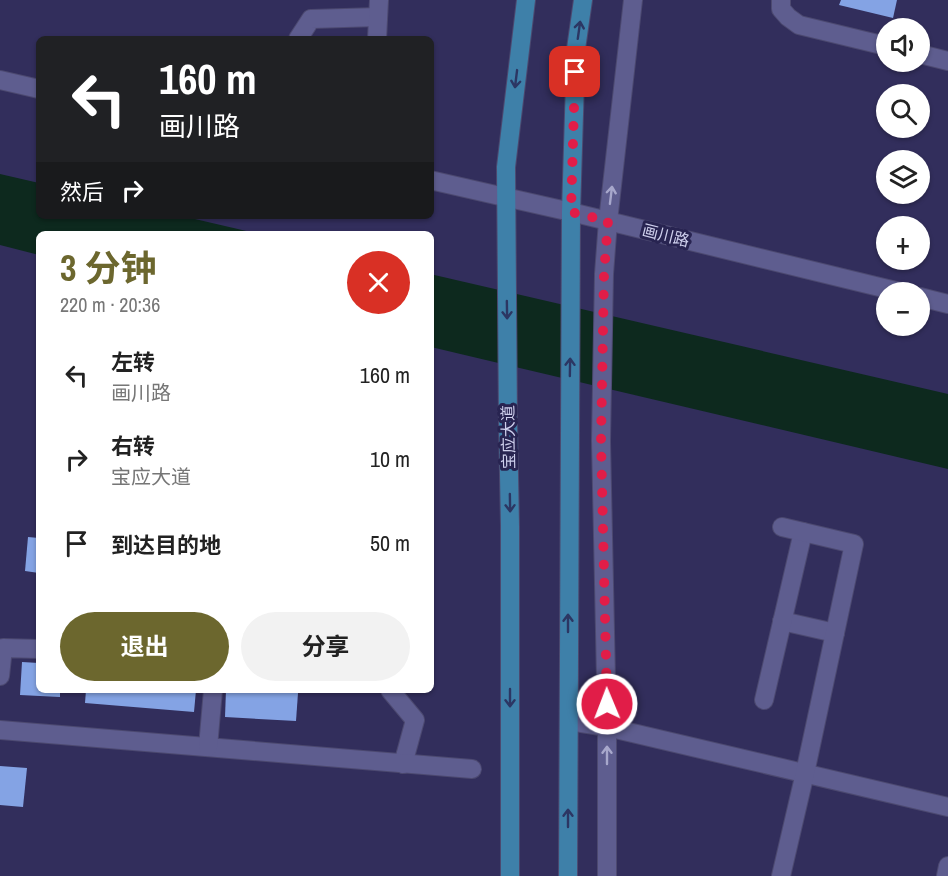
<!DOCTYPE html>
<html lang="zh">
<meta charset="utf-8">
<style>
body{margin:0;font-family:"Archivo Narrow","Noto Sans SC",sans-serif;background:#f2f2f2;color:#222;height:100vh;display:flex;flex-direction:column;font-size:22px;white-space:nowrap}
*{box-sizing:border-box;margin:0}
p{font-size:20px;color:#767676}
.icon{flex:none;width:33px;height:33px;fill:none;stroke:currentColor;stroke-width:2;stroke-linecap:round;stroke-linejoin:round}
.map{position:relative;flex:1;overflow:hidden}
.side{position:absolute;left:36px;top:231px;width:398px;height:462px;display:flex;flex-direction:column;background:#fff;border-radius:9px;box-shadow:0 2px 4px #0004}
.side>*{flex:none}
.hud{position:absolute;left:36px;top:36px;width:398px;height:183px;border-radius:9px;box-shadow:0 2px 4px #0004;background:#202124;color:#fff;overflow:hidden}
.tools{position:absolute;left:876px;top:18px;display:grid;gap:12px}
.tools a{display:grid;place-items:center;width:54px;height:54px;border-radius:50%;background:#fff;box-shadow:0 2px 4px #0004;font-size:30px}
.pin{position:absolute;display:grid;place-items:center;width:51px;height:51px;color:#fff;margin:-26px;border-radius:12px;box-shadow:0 3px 9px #0006}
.me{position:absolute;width:66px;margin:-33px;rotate:359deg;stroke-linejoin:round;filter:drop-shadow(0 0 4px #0008)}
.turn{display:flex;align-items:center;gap:21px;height:126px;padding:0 24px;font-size:27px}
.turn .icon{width:78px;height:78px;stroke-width:2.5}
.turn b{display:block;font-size:42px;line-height:51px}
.then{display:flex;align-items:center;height:57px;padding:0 24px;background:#0003;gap:12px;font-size:22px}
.round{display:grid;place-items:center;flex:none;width:63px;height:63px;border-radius:32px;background:#f2f2f2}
.summary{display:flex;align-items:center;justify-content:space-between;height:102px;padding:0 24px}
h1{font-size:36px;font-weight:700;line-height:45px;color:#6c672e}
.action{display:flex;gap:12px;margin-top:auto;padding:12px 24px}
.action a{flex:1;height:69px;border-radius:36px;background:#6c672e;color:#fff;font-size:24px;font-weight:700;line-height:69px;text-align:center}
.action a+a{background:#f2f2f2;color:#222}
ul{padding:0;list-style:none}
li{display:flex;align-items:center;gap:18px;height:84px;padding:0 24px}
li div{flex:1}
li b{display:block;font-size:22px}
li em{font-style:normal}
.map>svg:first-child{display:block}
.water{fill:#0d291e}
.building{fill:#84a3e4}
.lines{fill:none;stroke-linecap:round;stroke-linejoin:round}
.minor-casing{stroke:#4c4970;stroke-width:20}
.major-casing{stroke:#4c4970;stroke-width:20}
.minor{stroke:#5e5d8f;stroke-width:18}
.major{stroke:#3e80a9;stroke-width:18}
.oneway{stroke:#2c3663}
.oneway2{stroke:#a7a7cb}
.route{stroke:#e11d48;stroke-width:10;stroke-dasharray:0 18}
.labels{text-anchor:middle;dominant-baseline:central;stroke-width:6;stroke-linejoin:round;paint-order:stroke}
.street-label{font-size:16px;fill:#cecfec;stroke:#282451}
</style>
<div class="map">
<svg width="948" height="876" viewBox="0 0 948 876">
<rect width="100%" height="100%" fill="#322e5c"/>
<g class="water">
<path d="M0,174L39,183V216H182L259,234H39V255L0,245Z"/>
<path d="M430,274L948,394V469L431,347Z"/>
</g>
<g class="building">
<path d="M841,0H897L893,18L839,5Z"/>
<path d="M28,537L39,538V573L25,571Z"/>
<path d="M22,662L39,663V690H60V697L20,695Z"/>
<path d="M86,690H196L194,712L85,703Z"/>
<path d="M226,690L298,693L296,721L225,717Z"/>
<path d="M0,766L27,768L23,807L0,805Z"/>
</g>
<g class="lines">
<defs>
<g id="minor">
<path d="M781,0V9L788,17L799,25L886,46"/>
<path d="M298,39L311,19L378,17"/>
<path d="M377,39L379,0"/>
<path d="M920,54L948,61"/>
<path d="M0,80L39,89"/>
<path d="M430,180L571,212L900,292"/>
<path d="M920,297L948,304"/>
<path d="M782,621L835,633"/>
<path d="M0,676L3,648L39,649"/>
<path d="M390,690L415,720L403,764"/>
<path d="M764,700L803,532"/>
<path d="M569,721L607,727L948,807"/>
<path d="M0,730L472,769"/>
<path d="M208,747L213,690"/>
<path d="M607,876V727L601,441L604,274L608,221L633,0"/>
<path d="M781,876L805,773L854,544L782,527"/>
<path d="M946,876L948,866"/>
</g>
<g id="major">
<path d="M510,876V526L508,423L506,167L526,0"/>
<path d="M568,876L571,212L576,49L583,0"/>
</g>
</defs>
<use href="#minor" class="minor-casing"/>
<use href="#major" class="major-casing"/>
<use href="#minor" class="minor"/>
<use href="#major" class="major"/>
</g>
<defs><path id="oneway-shaft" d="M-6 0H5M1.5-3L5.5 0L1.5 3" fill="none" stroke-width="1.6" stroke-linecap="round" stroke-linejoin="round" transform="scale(1.5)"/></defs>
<g class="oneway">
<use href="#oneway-shaft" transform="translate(579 30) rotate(-82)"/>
<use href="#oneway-shaft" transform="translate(516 79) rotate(97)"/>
<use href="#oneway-shaft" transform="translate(507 310) rotate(89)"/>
<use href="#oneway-shaft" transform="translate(570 367) rotate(-89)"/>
<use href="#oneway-shaft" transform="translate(510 503) rotate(89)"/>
<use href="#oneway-shaft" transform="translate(568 623) rotate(-90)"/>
<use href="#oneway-shaft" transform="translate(510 698) rotate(90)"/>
<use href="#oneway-shaft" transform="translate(568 818) rotate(-90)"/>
</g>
<g class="oneway2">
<use href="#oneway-shaft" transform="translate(611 195) rotate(-83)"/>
<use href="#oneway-shaft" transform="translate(607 755) rotate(-90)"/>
</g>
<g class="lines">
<path class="route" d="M575,72L571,212L608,221L604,274L601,441L607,704"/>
</g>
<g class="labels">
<g class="street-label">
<text transform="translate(666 235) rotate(14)">画川路</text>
<text transform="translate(508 437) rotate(-91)">宝应大道</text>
</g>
</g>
</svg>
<div class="tools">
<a><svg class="icon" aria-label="sound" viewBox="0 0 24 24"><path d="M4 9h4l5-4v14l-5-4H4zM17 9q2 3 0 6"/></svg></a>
<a><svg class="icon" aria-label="search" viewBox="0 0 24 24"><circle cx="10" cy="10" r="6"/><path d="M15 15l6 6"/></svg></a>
<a><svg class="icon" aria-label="layers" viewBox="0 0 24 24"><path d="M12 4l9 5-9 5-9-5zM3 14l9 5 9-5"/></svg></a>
<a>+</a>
<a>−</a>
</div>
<div class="pin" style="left:575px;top:72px;background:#d93025"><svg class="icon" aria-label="arrive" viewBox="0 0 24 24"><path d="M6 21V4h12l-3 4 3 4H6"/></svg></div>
<svg class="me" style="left:607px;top:704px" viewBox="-20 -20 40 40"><circle r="17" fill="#e11d48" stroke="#fff" stroke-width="3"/><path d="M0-11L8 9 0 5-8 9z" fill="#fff"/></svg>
<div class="hud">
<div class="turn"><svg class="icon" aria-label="left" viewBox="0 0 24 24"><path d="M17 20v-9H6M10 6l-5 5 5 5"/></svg><div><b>160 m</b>画川路</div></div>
<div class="then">然后<svg class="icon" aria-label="right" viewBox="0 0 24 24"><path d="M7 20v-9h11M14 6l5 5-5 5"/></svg></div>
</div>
<section class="side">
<div class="summary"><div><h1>3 分钟</h1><p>220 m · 20:36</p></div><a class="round" style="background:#d93025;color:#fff"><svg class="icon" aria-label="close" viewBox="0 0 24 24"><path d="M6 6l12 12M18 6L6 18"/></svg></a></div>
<ul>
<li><svg class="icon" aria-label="left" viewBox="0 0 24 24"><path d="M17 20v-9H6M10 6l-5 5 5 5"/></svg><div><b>左转</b><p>画川路</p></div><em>160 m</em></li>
<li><svg class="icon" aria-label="right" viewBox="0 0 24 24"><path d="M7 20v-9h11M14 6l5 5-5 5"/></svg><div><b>右转</b><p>宝应大道</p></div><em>10 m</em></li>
<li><svg class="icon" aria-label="arrive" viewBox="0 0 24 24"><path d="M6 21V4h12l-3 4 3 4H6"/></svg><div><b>到达目的地</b></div><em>50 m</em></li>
</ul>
<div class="action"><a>退出</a><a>分享</a></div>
</section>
</div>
